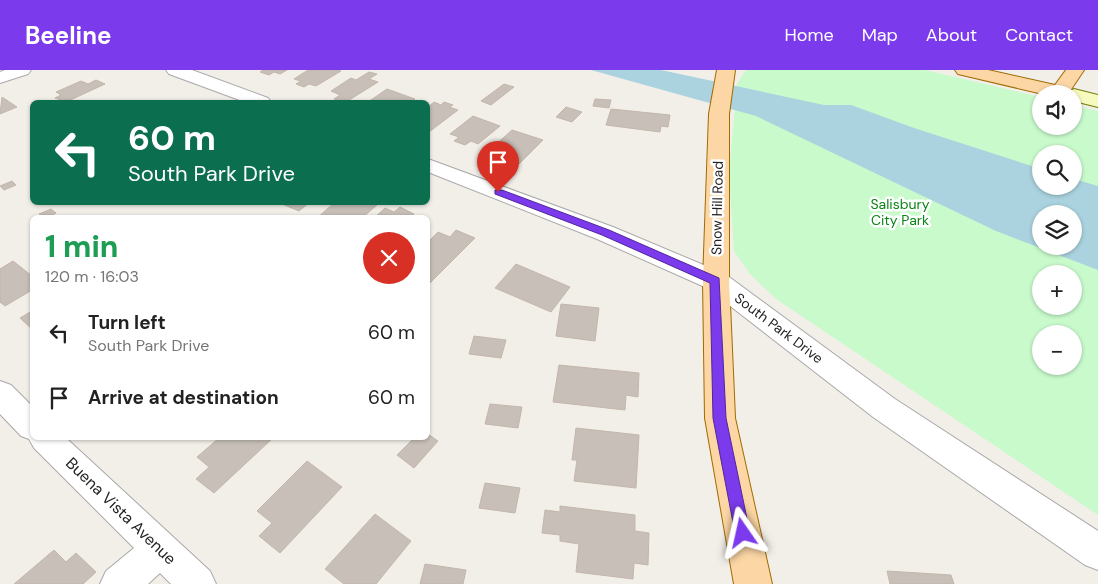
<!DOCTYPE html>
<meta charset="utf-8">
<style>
body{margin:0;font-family:"DM Sans",sans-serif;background:#f2f2f2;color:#222;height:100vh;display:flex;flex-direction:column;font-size:19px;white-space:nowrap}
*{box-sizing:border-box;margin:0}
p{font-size:16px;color:#767676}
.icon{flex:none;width:28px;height:28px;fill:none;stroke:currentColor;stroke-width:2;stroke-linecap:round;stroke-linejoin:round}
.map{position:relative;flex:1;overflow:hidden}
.side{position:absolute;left:30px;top:145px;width:400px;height:225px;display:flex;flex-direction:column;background:#fff;border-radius:8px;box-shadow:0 1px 4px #0004}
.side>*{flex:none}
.banner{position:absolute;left:30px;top:30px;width:400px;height:105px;border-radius:8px;box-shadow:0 1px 4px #0004;background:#0b6e4f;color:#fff;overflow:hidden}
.controls{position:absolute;left:1032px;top:15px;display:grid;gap:10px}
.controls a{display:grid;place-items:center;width:50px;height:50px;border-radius:50%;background:#fff;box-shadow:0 1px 4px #0004;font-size:25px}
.pin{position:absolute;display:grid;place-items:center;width:42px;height:42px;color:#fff;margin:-51px -21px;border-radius:50% 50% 50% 0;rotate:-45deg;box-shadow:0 0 5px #0007}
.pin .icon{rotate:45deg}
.me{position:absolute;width:55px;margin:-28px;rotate:349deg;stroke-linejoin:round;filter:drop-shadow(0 0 4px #0008)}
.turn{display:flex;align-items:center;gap:18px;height:105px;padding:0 15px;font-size:22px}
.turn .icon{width:65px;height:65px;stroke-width:2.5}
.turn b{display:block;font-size:35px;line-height:42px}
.round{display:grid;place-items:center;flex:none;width:52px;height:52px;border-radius:26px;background:#f2f2f2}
.head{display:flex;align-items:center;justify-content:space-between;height:85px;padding:0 15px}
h1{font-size:30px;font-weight:800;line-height:38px;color:#1e9e55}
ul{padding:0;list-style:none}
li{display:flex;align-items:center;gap:15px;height:65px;padding:0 15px}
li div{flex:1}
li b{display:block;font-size:19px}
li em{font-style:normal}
header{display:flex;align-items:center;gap:30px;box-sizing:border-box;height:70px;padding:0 25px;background:#7c3aed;color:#fff}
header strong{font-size:24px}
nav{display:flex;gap:28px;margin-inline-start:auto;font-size:18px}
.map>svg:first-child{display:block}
.park{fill:#c8facc;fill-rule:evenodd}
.water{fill:#aad3df;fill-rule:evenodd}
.building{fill:#c7bfb8;stroke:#c4b6ab}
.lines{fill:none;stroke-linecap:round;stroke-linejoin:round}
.minor-casing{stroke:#a9a9a9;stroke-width:2}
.tertiary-casing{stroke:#a9a9a9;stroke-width:2}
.secondary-casing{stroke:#707d05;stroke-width:2}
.primary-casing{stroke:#a06b00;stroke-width:2}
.minor{fill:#fff;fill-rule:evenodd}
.tertiary{fill:#fff;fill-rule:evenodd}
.secondary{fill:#f7fabf;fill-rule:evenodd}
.primary{fill:#fcd6a4;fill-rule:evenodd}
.route{fill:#7c3aed;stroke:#51269a}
.labels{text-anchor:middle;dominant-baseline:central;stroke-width:5;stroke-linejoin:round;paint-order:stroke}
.park-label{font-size:14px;fill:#0c8416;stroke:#fff}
.street-label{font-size:14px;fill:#222;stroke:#fff}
.near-street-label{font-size:16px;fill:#222;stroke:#fff}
</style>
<header>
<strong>Beeline</strong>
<nav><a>Home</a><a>Map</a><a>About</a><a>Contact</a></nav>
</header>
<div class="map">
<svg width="1098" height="514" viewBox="0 0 1098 514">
<rect width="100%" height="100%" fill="#f2efe9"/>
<path class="park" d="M746,0H925L1041,27V56H1074V35L1098,41V445L776,229L750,204L734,181L729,103L737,14ZM1041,84H1074V116H1041ZM1041,144H1074V176H1041ZM1041,204H1074V236H1041ZM1041,264H1074V296H1041Z"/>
<path class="water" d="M591,0H661L824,35H851L914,58L1041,99V116H1074V109L1098,116V200L996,161L756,46ZM1041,144H1074V176H1041Z"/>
<g class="building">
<path d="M263,0H287L280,4L274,2L269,5L260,2Z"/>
<path d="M308,0H339L341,1L316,16L309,14L304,17L296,14L301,11L294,9Z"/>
<path d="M369,2L377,4L369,9L378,12L346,32L334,29L340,25L331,21L351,8L356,10Z"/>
<path d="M96,10L105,14L66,32L55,28L61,25L56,22L81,11L88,14Z"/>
<path d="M504,14L514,17L491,35L481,31Z"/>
<path d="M387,19L415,29L410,32H368Z"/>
<path d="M2,27L17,37L0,44Z"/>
<path d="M595,29L611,30L609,38L593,36Z"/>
<path d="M434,32L441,35L444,32L453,35L449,37L458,40L429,62L428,61V37Z"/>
<path d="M566,37L582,42L572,52L556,47Z"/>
<path d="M611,39L670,45L668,57L661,56L660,62L606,55Z"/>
<path d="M473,46L500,56L478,74L471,71L465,75L454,71L459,67L450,64Z"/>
<path d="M512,60L543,70L519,94L500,88L505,82L492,78Z"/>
<path d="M12,111L16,115L4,120L0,116Z"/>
<path d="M283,132H310L299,141L282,134Z"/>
<path d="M335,132H371L377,135L362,148H317Z"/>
<path d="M400,137L414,144L409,148H374L385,138L394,142Z"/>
<path d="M51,139L56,143L47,148L39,144Z"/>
<path d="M456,160L475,168L428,215V172L438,162L450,167Z"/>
<path d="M13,191L32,206V220L5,236L0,232V199Z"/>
<path d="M516,194L570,217L551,242L495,218Z"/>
<path d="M561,234L599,238L595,271L556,266Z"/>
<path d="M32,241V259L20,248Z"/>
<path d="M474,266L506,270L501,288L469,284Z"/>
<path d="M559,295L639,303L638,327L626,325L625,340L553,332Z"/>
<path d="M490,334L522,337L518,358L485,354Z"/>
<path d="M576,358L639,365L636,418L574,411L577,390H572Z"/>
<path d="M428,364L438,371L414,398L397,385L414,368H428Z"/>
<path d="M219,368H273L214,423L196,409L209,397L197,387Z"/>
<path d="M307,391L342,417L280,483L259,466L272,453L257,441Z"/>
<path d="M485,413L520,418L515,443L479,438Z"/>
<path d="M560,436L635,445V461L649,463L648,495L634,493L633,509L576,502L579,474L560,471V465L542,463L545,440L560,442Z"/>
<path d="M375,444L411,471L376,514H344L325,499Z"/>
<path d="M54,480L66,492L76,483L96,502L83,514H14Z"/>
<path d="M425,494L466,500L463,514H420Z"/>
<path d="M887,501L951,505L954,514H890Z"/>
</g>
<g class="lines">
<defs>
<g id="minor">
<path d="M5,0H31L28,4L0,13V2Z"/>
<path d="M166,0H192L268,28L271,32H245L169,4Z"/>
<path d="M428,89L613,157L725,204L729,211L725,218L716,220L707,218L597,169L428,102Z"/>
<path d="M0,311L11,315L32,336V368H66L210,501L216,514H171L160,503L148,514H100L106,501L134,478L34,378L29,369L21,366L0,344Z"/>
</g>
<path id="tertiary" d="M716,202L725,204L895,329L1098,461V500L1085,495L873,347L707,218L703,211L707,204Z"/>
<path id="secondary" d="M1074,19L1098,25V37L1074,31V24H1065Z"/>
<g id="primary">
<path d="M717,0H735L729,44V211L735,348L772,514H734L705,348L703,211L709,44Z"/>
<path d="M955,0H988L1055,15L1066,0H1084L1068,24H1043L958,4Z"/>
</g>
</defs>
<use href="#minor" class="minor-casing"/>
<use href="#tertiary" class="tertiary-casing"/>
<use href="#secondary" class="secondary-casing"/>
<use href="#primary" class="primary-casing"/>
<use href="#minor" class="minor"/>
<use href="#tertiary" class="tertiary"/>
<use href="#secondary" class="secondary"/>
<use href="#primary" class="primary"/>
</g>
<path class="route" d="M495,120H502L609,160L719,208L726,348L750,463L748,468L743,471L737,468L735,463L713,348L710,213L602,165L495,124Z"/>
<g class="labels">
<g class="park-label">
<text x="900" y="134">Salisbury<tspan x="900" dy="16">City Park</tspan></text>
</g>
<g class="street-label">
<text transform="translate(717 138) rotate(-89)">Snow Hill Road</text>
<text transform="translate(779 258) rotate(37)">South Park Drive</text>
</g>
<g class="near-street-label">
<text transform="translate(121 441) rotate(44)">Buena Vista Avenue</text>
</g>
</g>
</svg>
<div class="controls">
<a><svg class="icon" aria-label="sound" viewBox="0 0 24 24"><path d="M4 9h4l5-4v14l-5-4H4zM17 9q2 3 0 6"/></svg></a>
<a><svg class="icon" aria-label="search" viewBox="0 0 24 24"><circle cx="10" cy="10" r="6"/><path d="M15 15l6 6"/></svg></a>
<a><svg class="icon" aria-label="layers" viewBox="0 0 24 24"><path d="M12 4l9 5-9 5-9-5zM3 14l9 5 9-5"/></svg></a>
<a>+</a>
<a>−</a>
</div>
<div class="pin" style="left:498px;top:122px;background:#d93025"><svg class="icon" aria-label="arrive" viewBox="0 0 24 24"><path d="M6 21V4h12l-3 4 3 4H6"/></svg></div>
<svg class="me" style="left:743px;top:463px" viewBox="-20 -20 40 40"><path d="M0-17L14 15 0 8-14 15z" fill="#7c3aed" stroke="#fff" stroke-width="4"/></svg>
<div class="banner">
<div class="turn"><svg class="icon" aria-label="left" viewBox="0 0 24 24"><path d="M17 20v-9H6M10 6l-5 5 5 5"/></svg><div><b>60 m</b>South Park Drive</div></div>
</div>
<section class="side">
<div class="head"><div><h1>1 min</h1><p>120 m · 16:03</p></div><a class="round" style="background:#d93025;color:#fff"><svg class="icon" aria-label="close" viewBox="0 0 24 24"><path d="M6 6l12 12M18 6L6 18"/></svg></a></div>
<ul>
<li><svg class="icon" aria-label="left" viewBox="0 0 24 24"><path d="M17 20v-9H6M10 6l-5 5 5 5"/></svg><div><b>Turn left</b><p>South Park Drive</p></div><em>60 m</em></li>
<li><svg class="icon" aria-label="arrive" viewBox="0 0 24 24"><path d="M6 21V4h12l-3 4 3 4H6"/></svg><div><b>Arrive at destination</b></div><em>60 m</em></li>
</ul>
</section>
</div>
